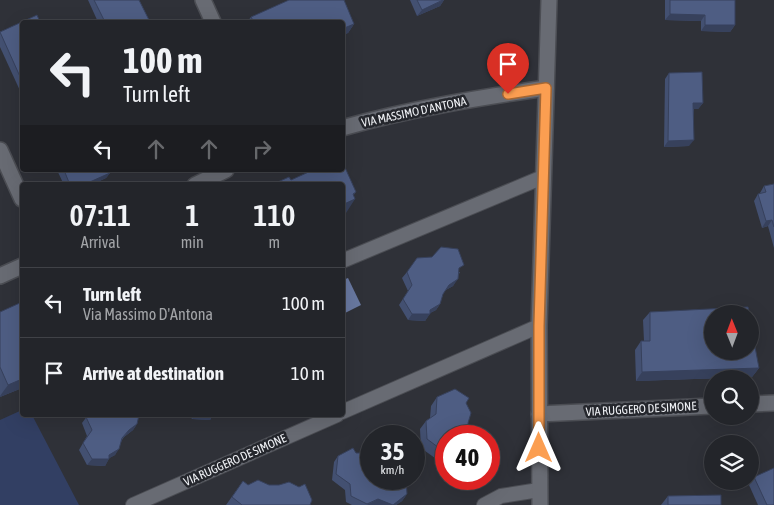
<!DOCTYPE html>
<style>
body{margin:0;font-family:"Asap Condensed",sans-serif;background:#2b2d32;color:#f1f3f6;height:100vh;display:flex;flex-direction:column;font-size:19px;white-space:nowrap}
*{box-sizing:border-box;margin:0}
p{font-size:16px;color:#a3a5a8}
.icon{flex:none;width:28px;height:28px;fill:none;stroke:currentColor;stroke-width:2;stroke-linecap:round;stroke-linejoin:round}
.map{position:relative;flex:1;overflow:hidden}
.side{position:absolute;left:20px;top:182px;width:325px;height:235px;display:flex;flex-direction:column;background:#23252a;border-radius:5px;box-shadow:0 5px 20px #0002,0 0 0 1px #404247}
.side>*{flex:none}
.guide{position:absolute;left:20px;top:20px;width:325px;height:152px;border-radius:5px;box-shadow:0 5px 20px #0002,0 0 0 1px #404247;background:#23252a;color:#f1f3f6;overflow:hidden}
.needle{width:32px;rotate:359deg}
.controls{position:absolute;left:704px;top:305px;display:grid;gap:10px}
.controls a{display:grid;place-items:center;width:55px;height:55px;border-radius:50%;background:#23252a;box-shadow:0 5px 20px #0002,0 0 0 1px #404247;font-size:25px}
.speed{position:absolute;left:360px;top:425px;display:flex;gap:10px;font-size:25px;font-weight:700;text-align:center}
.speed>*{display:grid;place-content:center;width:65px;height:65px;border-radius:50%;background:#23252a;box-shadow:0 5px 20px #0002,0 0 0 1px #404247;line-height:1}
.speed small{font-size:12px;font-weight:400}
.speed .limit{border:8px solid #d22;background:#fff;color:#111}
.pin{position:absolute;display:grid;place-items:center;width:42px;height:42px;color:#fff;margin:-51px -21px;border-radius:50% 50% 50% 0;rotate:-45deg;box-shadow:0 0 5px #0007}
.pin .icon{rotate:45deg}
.me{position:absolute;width:55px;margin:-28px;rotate:0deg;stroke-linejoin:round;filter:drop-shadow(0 0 4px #0008)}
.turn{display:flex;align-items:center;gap:18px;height:105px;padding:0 20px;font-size:22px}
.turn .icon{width:65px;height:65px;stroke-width:2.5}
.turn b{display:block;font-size:35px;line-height:42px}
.lanes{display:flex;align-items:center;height:48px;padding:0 20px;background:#0003;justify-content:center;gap:25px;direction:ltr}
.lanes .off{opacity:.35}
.eta{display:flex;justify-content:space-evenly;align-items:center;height:85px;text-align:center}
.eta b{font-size:30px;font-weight:600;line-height:35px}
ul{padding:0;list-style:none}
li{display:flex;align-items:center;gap:15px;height:70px;padding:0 20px;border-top:1px solid #404247}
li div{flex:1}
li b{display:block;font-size:19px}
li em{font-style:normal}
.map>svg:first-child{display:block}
.green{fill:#323f63}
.water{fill:#6878a0}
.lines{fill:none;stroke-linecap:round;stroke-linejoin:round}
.lane-casing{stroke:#4b4d53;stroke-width:16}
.street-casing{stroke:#4b4d53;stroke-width:18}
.secondary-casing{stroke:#4b4d53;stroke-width:18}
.lane{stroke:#686b73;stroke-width:14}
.street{stroke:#686b73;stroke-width:15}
.secondary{stroke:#686b73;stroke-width:15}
.wall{fill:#435071}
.shaded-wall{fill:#37415c}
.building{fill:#4e5d83;stroke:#37415c}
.route-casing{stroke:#a36735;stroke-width:12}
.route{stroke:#fb9e51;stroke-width:9}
.labels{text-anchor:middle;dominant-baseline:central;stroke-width:5;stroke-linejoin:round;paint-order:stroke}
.street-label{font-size:12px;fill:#f0f2f6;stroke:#25272d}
</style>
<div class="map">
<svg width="774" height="505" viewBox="0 0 774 505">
<rect width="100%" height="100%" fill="#2f3138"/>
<path class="green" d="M22,410V415H32L79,505H0V420Z"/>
<path class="water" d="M348,278L361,305L343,314V280Z"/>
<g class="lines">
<defs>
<g id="lane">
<path d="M342,261L543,177"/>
<path d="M342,412L539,326"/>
<path d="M133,505L337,415"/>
<path d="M484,505L501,496L539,490"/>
</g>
<g id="street">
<path d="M203,0L213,22"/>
<path d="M342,128C409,109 478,98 546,88"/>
<path d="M0,150L22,199"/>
<path d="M195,185L226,170"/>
<path d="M0,276L22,266"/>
<path d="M750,404L774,403"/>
<path d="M539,414L712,406"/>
</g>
<path id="secondary" d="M540,505L539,326L549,0"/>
</defs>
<use href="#lane" class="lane-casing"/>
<use href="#street" class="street-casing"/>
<use href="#secondary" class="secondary-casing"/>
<use href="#lane" class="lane"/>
<use href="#street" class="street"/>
<use href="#secondary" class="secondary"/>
</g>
<g class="wall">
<path d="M88,0H139L150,22H98Z"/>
<path d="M289,0H344L354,24L348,33L342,35V22H247L251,17Z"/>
<path d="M410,0H444L440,6L417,16Z"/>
<path d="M665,0H735V25L730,32L701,31V21L665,20Z"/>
<path d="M22,22V95L0,47V32Z"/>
<path d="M669,73L703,103L698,109H694L689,146L664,147L665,79Z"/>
<path d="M57,170H108L110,173L106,178L91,185H64Z"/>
<path d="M774,184V248L768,226L762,228L754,201L758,194H760V193L764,186Z"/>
<path d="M407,272H460L453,286L444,291L443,294L440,304L436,310L430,313L425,321L408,320L399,305L408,291L402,278Z"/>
<path d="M0,312L22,388L0,397Z"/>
<path d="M650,312L759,368L752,377L636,381L635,350L641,341H644L643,320Z"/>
<path d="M437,397L466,403L468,423L446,436V466L421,448L420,429L426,421L430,418L431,406Z"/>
<path d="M88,415H141L138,417L137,424L133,430L124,437L122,440L115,455L109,458L105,466L87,465L79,450L87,436L82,423Z"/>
<path d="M190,415H213L210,420L192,419Z"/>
<path d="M356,453L407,494L402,501L396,505H352L346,502L345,490L332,480L334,462L338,456Z"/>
<path d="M754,477L774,505H758L749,485Z"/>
<path d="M243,481L248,485L310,505H226Z"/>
<path d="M668,496L721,505H661Z"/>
</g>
<g class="shaded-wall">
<path d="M444,0L440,6L417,16L422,10Z"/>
<path d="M670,14L705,15L701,21L665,20Z"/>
<path d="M354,24L348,33L342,35V29Z"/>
<path d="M705,25H735L730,32L701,31Z"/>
<path d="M693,103H703L698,109H689Z"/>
<path d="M694,140L689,146L664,147L668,141Z"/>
<path d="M110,173L106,178L91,185H83Z"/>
<path d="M356,192L349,202L355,199L346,213L342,214V205L353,194Z"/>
<path d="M772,220L768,226L762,228L766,221Z"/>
<path d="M458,279L453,286L444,291L449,285Z"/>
<path d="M440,304L436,310L428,314H430L425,321L408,320L412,314L430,310Z"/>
<path d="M759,368L752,377L636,381L642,372Z"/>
<path d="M22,379V388L0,397V396L8,385Z"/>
<path d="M195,415H213L210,420L192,419Z"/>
<path d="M137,424L133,430L124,437L118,445L129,430Z"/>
<path d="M119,449L115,455L108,459H109L105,466L87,465L92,459L109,455Z"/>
<path d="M407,494L402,501L396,505H367L378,499Z"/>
</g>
<g class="building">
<path d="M94,0H139L150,22H105Z"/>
<path d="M289,0H344L354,24L342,29V22H254L251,17Z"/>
<path d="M417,0H443L422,10Z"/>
<path d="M670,0H735V25H705V15L670,14Z"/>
<path d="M37,15L40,22H22V81L0,32Z"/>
<path d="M702,72L703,103H693L694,140L668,141L669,73Z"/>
<path d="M343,163L356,192L353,194L355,199L342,205V185H271L289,177L291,180L313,170H342Z"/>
<path d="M64,170H108L110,173L83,185H70Z"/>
<path d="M774,184V227L772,220L766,221L758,194L766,192L764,186Z"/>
<path d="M441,247L458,249L464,265L459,268L458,279L449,285L443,294L440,304L430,310V314H412L403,299L412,285L407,272L417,258L432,257Z"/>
<path d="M22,302V379L8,385L0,367V312Z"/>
<path d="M748,307L749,314H712V351H750V320L759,368L642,372L641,341H650V312Z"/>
<path d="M455,389L469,398L466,403L471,413L468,423V434L469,436H446V453L427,439L426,421L436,414L437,397Z"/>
<path d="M88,415H139L137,424L129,430L122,438L119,449L109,455V459H92L83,443L92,430L86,417Z"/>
<path d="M353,448L356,453H367L371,458V479H406L407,494L393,505L378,499L367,504L351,496L350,484L336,474L338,456Z"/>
<path d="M774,468V505H767L754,477Z"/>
<path d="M258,480L269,485H279L289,482L299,487L305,484L312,500L310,505H242L232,497L243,481L248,485Z"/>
<path d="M721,495V505H668V496Z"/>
</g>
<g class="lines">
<defs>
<path id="route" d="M508,94L546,88L539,326V448"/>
</defs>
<use href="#route" class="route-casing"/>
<use href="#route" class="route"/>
</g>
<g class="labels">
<g class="street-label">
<text transform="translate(414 112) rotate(-12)">VIA MASSIMO D'ANTONA</text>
<text transform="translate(641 409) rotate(-3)">VIA RUGGERO DE SIMONE</text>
<text transform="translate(235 460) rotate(-24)">VIA RUGGERO DE SIMONE</text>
</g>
</g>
</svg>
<div class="controls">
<a><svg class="needle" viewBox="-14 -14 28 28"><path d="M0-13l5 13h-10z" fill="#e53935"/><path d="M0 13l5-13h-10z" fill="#a3a5a8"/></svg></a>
<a><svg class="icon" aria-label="search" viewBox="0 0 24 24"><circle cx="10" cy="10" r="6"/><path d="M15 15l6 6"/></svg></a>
<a><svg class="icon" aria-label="layers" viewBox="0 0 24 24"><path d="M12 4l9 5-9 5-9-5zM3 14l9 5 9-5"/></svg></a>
</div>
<div class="speed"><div>35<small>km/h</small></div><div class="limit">40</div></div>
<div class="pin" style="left:508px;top:94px;background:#d93025"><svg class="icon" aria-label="arrive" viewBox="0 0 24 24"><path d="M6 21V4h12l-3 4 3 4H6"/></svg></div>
<svg class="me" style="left:539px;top:448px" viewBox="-20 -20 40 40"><path d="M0-17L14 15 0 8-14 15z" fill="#fb9e51" stroke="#fff" stroke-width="4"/></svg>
<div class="guide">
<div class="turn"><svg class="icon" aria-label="left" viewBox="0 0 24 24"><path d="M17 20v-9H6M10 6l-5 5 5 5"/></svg><div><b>100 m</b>Turn left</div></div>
<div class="lanes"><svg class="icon" aria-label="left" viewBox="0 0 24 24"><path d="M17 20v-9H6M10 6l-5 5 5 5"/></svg><svg class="icon off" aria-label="ahead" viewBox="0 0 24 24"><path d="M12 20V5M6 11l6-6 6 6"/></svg><svg class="icon off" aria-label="ahead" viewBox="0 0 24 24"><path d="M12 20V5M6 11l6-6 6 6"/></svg><svg class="icon off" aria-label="right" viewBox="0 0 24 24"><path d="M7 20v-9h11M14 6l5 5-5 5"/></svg></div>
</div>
<section class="side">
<div class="eta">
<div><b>07:11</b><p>Arrival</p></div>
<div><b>1</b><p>min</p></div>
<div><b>110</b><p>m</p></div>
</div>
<ul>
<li><svg class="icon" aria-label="left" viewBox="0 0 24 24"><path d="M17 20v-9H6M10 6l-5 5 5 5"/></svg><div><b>Turn left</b><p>Via Massimo D'Antona</p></div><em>100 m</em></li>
<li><svg class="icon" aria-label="arrive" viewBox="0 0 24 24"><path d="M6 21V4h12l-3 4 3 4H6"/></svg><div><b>Arrive at destination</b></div><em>10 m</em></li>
</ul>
</section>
</div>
